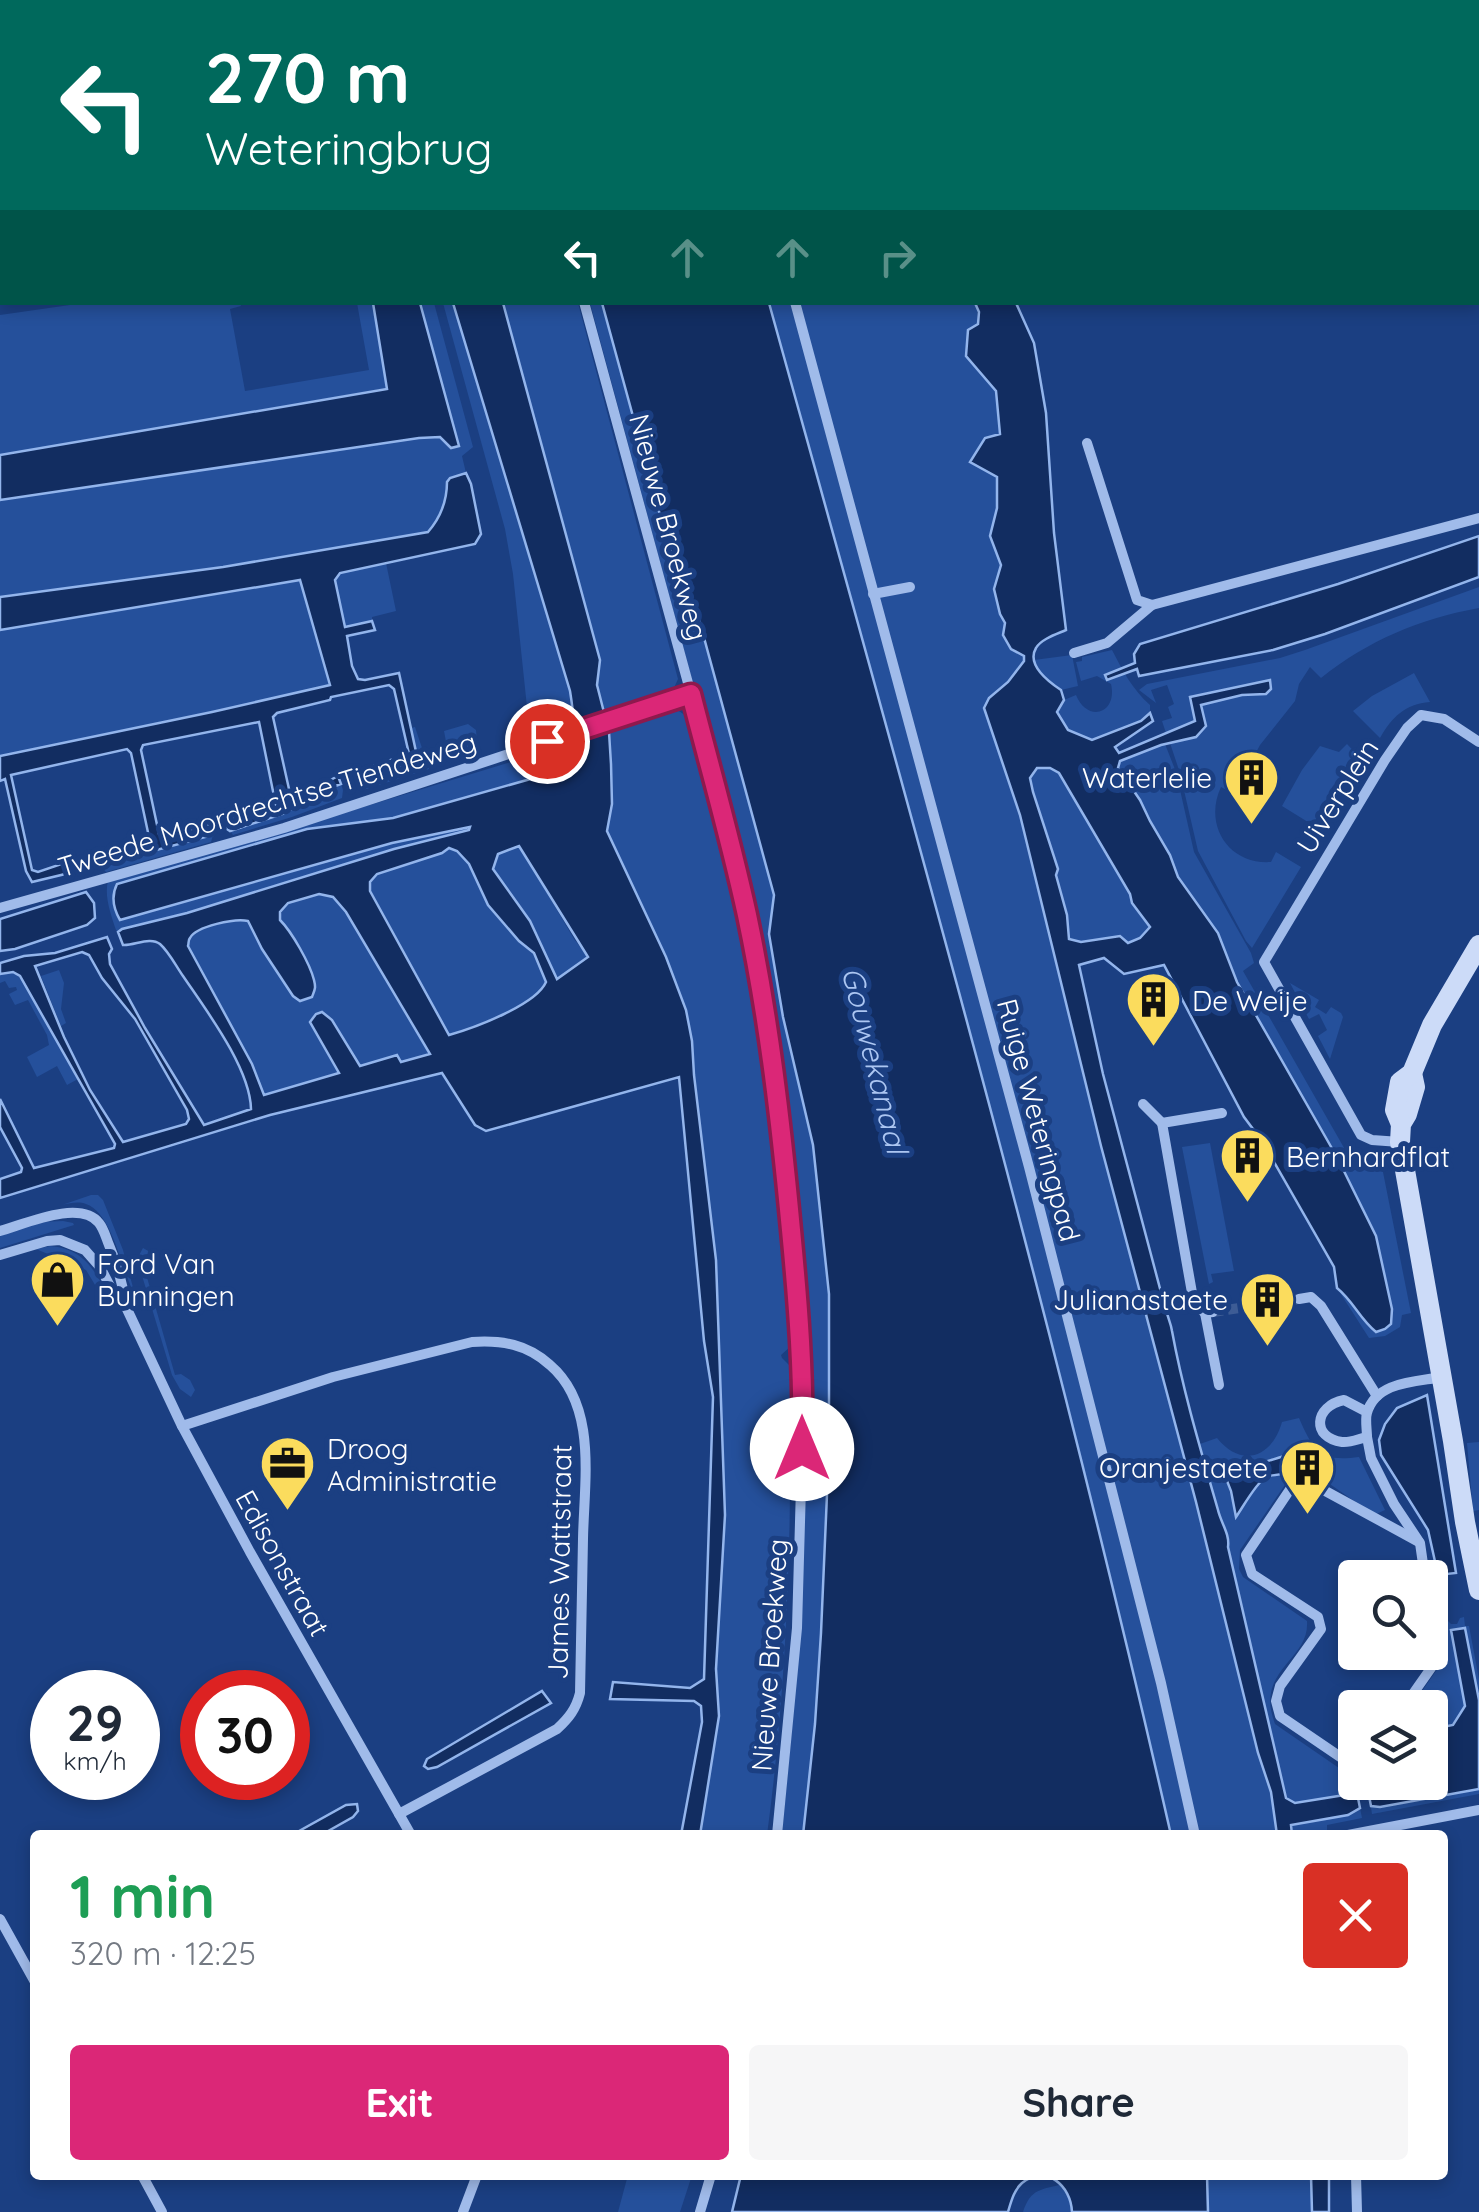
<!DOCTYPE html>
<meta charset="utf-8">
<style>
body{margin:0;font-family:Quicksand,sans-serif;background:#f6f6f7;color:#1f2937;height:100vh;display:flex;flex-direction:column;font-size:38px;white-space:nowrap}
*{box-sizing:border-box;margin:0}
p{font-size:32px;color:#747a83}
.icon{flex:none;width:55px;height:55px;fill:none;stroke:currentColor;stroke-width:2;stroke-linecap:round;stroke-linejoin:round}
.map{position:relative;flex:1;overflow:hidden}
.side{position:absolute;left:30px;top:1830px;width:1418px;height:350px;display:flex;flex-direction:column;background:#fff;border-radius:10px;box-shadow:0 5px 15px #0003}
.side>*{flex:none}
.banner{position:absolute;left:0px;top:0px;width:1480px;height:305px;box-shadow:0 5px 15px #0003;background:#00695c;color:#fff;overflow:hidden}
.tools{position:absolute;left:1338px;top:1560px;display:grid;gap:20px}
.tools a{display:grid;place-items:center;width:110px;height:110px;border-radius:10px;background:#fff;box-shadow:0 5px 15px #0003;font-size:50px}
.speed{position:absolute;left:30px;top:1670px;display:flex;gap:20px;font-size:50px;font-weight:700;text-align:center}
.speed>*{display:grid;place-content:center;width:130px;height:130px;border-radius:50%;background:#fff;box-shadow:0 5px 15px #0003;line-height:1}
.speed small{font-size:25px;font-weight:400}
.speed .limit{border:15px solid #d22;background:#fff;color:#111}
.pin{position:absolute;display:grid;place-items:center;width:85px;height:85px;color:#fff;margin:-42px;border:5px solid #fff;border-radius:50%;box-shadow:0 2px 10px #0007}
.me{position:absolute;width:110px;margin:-55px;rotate:0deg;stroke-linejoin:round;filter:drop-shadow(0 0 8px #0008)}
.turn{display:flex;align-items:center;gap:35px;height:210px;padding:0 40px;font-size:45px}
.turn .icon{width:130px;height:130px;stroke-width:2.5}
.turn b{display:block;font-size:70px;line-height:85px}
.lanes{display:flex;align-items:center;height:95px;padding:0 40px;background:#0003;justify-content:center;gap:50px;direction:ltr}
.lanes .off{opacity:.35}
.round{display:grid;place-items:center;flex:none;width:105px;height:105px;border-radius:10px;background:#f6f6f7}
.overview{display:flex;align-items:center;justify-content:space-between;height:170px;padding:0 40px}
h1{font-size:60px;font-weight:700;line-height:75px;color:#1e9e55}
.button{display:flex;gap:20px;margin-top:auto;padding:20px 40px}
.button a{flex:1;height:115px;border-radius:10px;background:#db2777;color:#fff;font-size:40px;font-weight:700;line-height:115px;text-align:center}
.button a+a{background:#f6f6f7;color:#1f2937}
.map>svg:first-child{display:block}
.green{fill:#25509b;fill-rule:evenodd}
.water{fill:#122d61;stroke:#93b5ec;stroke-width:2.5;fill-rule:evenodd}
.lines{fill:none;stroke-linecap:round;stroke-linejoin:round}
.street-tunnel{stroke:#3d5c95;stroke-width:10;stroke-dasharray:10 5;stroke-linecap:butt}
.street{stroke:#a0bbea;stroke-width:10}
.secondary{stroke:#ccdbf8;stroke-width:20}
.route-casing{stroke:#8e194d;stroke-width:25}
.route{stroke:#db2777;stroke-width:18}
.labels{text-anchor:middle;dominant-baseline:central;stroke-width:10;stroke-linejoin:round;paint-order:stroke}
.street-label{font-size:28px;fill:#fff;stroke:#1b3f82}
.poi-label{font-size:28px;fill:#fff;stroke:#1b3f82;text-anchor:start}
.water-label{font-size:30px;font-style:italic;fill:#acc6f2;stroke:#1b3f82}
</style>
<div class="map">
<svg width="1479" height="2212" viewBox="0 0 1479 2212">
<rect width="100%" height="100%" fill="#1b3f82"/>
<g class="green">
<path d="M975,302C982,321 973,338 966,356L996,391L1000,434L997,508L990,536L1001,565L994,589L1000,614L1006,623V639L1012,649L1024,656V662L984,708L1020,815L1101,1146L1196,1502L1258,1753L1271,1792L1277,1835H1171C1054,1320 909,812 769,303Z"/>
<path d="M84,303H240L241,306L230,309L245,391L369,370L357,303H373L387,388L0,455V315Z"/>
<path d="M420,303H434L473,447L462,456L466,473L454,477L443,523L410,549L0,614V490L444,423L459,445Z"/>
<path d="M443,303H453L570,691L573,723L538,733L529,726L513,574L505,529Z"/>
<path d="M503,303H578L678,679L673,690L604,712L597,684L600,660Z"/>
<path d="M590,303H602L666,537L680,581L697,612L774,895L769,934L783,1017L813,1145L829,1294V1448L821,1633L815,1724L803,1835H782L791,1739L800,1610L802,1317L798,1239L789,1140L754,906L742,870L722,792L718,748L703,719L692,680Z"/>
<path d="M386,563L396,611L372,617V621L345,627L335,580L340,573Z"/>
<path d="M301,580L330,686L0,756V630Z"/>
<path d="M1479,587V608C1419,619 1369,640 1321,678L1310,667L1299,684L1295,701L1260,745L1234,794L1221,787C1203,825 1229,865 1271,862L1276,852L1301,867L1252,948L1246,941L1198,851L1180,773L1170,743L1196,737L1206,726L1200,705L1242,695L1266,694L1270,680L1190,697L1195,721L1166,733L1162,721L1172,718L1168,707L1174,704L1167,685L1151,690L1156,703L1139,690L1147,684L1280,658L1305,650Z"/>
<path d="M1112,650C1123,671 1132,689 1150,705V713L1141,721L1092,741L1068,729L1057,712L1064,700L1076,695C1087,723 1118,714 1111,684L1097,676L1081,681L1076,662L1082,661V657Z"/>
<path d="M1072,655L1078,686L1061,690C1050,682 1038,674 1034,660Z"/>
<path d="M1414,673L1430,702C1405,704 1392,717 1380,738L1353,711L1372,696Z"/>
<path d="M676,709L689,718L699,752L748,950L766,1059L784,1228L791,1346L781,1355L782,1358L790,1366C792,1523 788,1679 767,1835H700L719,1716L716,1669L725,1515L716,1259L694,1075L692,1041L686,1010L666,957L607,831L612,804L609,732Z"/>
<path d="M468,724L476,730L477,742L472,747L474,755L450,763L444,731Z"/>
<path d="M415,727L429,769L360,791L356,780L418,761L411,728Z"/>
<path d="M573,743C562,761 552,769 534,778L393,818L307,829L118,884L120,920L392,843L470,826V830L394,849L187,913L122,929L118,932L116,930C111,915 104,896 108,881L314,822Z"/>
<path d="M1165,744L1176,772L1194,852L1251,953L1254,963L1243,971L1347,1153L1379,1152L1411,1313L1402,1315L1400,1327L1385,1336L1369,1338L1337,1288L1351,1300L1368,1325L1392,1309L1376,1237L1338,1159L1237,982L1229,958L1178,877L1170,855L1150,821L1140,800L1118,768L1119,762Z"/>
<path d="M1347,744L1364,762L1334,810L1328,807L1316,827L1282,806L1302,770L1320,746L1339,752Z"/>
<path d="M1037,768H1050L1059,772L1130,894L1132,903L1150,928L1140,938L1128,943L1120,936L1081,942L1069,939L1067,915L1033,792L1030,778Z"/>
<path d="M341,784L343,790L342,798L292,817L233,835L230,831L282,814L327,789Z"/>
<path d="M213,835L211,842L106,872L100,865Z"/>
<path d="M519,845L574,939L588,957L557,979L530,921L493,869L498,854Z"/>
<path d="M449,848L457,851L469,864L488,905L519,941L534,953L546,982C535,1005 474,1028 449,1035L370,890V882L377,874L442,853Z"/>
<path d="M318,894L333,897L346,912L430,1054L401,1062L396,1056L360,1067L332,1020L322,1012L316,1014L310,1022L340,1073L264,1095L252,1064L188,946C188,943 188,940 190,938C196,926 236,918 248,921L262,949L307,1000L312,997L315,989L280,920C281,900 303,898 318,894Z"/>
<path d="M59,970L64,983L61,1009L66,1023L61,1026L41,976Z"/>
<path d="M13,972C33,984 65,1055 78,1079L67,1085L57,1066L37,1077L27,1057L49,1045L47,1035L28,1000L15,1005L9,994L17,990L16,987L9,988L5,981L0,983V974Z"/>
<path d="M1290,983L1319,1000L1315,1007L1326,1014L1331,1007L1341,1013L1343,1017L1330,1059L1318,1036L1327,1030L1319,1014L1309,1019Z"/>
<path d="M1210,1143L1234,1271L1211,1274L1213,1282L1209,1284L1182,1147Z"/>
<path d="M91,1195H98L103,1200L123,1250L135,1295C122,1273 113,1213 86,1204C79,1201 70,1203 62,1205Z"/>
<path d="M63,1221L73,1223L74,1225L0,1248V1234L39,1222Z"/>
<path d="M50,1246C88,1249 99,1277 113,1308L103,1298L86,1270L36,1249Z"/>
<path d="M143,1248L150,1252L147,1258L142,1260L175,1375L181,1374L190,1380L195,1390L191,1397L180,1389L172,1375L137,1259Z"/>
<path d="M1299,1418C1314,1452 1320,1462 1359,1457L1385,1510L1374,1515L1317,1475L1287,1482L1240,1550L1239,1569L1243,1577L1307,1621C1310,1661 1254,1669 1275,1724L1355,1779L1357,1793L1295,1803L1286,1798L1228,1547L1229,1539L1219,1516L1200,1444L1217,1438C1241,1468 1272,1458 1282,1422ZM1277,1457L1285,1476C1260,1470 1250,1499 1236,1516L1222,1463L1252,1467Z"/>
<path d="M1479,1442V1510L1473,1511L1467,1443Z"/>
<path d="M1445,1606L1447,1620L1451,1624H1457L1460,1618L1464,1617L1465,1626H1469L1479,1679V1794L1372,1814L1367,1783L1430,1782V1708L1411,1707L1447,1655L1438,1607Z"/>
<path d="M1360,1808L1362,1818L1327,1825V1830L1292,1835L1290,1825L1348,1815Z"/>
<path d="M628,2175H692L680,2212H618Z"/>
<path d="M1207,2175H1311L1312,2212H1208Z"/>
<path d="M1063,2184L1071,2199L1072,2212H1023C1031,2188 1041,2190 1063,2184Z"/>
</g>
<g class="water">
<path d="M373,303H420L459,446L451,448L440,437L419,438L0,500V455L387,389Z"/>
<path d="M453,303H503L600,660L597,685L609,732L611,764L612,804L607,831L666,957L686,1010L692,1041L694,1075L716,1260L725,1515L716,1669L719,1716L700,1835H681L702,1722L701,1706L694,1701L610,1699L613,1682L690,1688L704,1679L713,1397L704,1341L679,1077L486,1131L475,1125L442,1073L270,1115L0,1198V1179L21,1172L22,1168L0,1127V1099L34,1168L114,1148L115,1144L20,976L13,972L0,974V963L24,956L55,953L107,937L112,949L109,954L110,964L145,1028L204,1125L251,1109C250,1068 206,1010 183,976C176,966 169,952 160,944C150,936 134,946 123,945L118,932L122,929L187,913L394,849L469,830L470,827L392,843L120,920C113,908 111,896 117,884L307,829L393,818L534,778C577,758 577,734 570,691ZM519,846L588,957L557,979L530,921L493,869L498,854ZM449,848L457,851L469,864L488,905L519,941L534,953L546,982C536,1005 474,1028 449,1035L370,891V882L377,874L442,853ZM319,894L333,897L346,912L430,1054L401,1062L397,1055L360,1066L332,1020L322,1012L316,1014L310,1022L339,1073L264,1095L252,1064L188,946C189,943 188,940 190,938C196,926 236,918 248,921L262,949L293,996L300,1001L312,997C315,989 316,988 314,980C310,964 292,932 280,920V912L288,903ZM82,952L89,955L102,978L135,1019L187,1110L189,1119L186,1124L123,1142L90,1090L64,1037L35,966Z"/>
<path d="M602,303H769C910,811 1054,1320 1171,1835H803L815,1724L821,1633L829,1448V1294L813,1145L783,1017L769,934L774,895L697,612L680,581L666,537Z"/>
<path d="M975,303H1016L1034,343L1046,413L1054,533L1066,630C1057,634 1041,639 1036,648C1026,665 1049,682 1061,690L1064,700L1057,712L1068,730L1092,740L1141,721L1150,713L1153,721L1115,747L1119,753L1195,721L1190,697L1270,680L1271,689L1266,694L1242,695L1201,705L1206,726L1196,737L1161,745L1120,761L1118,768L1140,800L1150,821L1170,855L1178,877L1218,933L1237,982L1338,1159L1376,1236L1392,1309L1391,1324L1385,1329L1376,1332C1359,1318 1354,1302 1337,1288L1334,1267L1262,1141L1244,1117L1164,965L1124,974L1104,958L1079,965L1103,1074L1162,1296L1167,1301C1165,1316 1170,1318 1172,1331C1183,1391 1201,1451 1218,1510C1221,1523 1230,1534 1228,1547L1286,1798L1295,1803L1357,1793L1360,1808L1348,1815L1291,1825L1292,1835H1277L1271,1792L1258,1753L1196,1502L1101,1146L1020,815L984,708L989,698L1008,682L1024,661V656L1011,649L1003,635L1005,623L1000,614L994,589L1001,565L990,536L997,508V477L970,462L985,438L1000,434L996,391L966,356L968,330L978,324L979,312ZM1037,768H1050L1059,773L1130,894L1132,903L1150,927L1140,938L1128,943L1120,936L1081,942L1069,939L1067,915L1056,875L1058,869L1033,792L1030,778Z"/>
<path d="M466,473L471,484L481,534L475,544L340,573L335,580L345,627L372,621L375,630L347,636L352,666L358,679L365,680L399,673L418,761L356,780L354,772L409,754L394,689L389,685L331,697L330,700L277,713L273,717L291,798L295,799L338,776L341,784L327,789L282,814L230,831L227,829L225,821L276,806L259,722L143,745L141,750L159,834L163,837L214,823L216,832L213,835L100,865L97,855L147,841L149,837L131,753L127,749L11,775L32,870L38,872L82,857L86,869L32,882L26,871L5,779L0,781V756L212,712L330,685L300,580L0,630V597L223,567L428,532C441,517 447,501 447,482L450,478Z"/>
<path d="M1479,536V577L1325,634L1273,650L1139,676L1137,669L1107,680L1105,675L1135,663L1134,654L1140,644L1338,584Z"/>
<path d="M86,892L94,903L95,918L87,925L15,949L0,951V919Z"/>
<path d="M1427,1395L1456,1573L1438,1575L1428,1530L1381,1455L1379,1440L1385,1424L1397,1408Z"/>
<path d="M1299,1452L1320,1466L1316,1471C1307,1472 1270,1474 1266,1477C1256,1483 1243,1507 1236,1517L1231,1491L1220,1463C1249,1472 1272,1458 1299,1452Z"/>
<path d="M1465,1628L1479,1700V1789L1380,1807L1371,1806L1368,1791L1392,1786L1395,1783L1430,1782V1733L1433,1729L1453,1725L1465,1706L1451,1630Z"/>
<path d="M542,1691L551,1703L437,1767L428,1769L424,1766L427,1759Z"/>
<path d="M357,1804L358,1811L353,1817L321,1835H292L346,1805Z"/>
<path d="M741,2175H1207L1208,2212H1072C1071,2186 1047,2164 1022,2183C1014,2190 1011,2202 1008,2212H732Z"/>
<path d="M1311,2175H1329V2212H1312Z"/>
</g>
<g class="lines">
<path class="street-tunnel" d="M1213,1312L1299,1299"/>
<g class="street">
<path d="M507,0L508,2"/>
<path d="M1347,0L1348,2"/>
<path d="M1478,284L1479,287"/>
<path d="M584,302L691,694L746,913L766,1021L781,1128L795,1271L803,1416L797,1628L777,1835"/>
<path d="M795,302L1029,1167L1161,1683L1195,1835"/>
<path d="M1087,443L1137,600L1152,605L1479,518"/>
<path d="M873,594L910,587"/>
<path d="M1074,653L1107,643L1152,605"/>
<path d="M0,908L284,828L691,694"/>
<path d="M1143,1104L1162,1123"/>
<path d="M1400,1142L1372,1140L1361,1135L1264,962L1385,760L1407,728L1421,715L1444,719L1479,742"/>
<path d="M0,1231C25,1224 80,1199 99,1223C104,1229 106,1238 109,1245C118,1266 123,1284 126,1307"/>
<path d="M0,1255L47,1241L60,1240L85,1250L100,1267L110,1286L126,1307L182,1426L250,1552L411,1835"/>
<path d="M1299,1299L1311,1297L1321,1306L1377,1396"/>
<path d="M1213,1312L1205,1313L1194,1304L1162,1123L1222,1113"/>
<path d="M1205,1313L1219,1385"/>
<path d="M1367,1412L1344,1400C1314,1406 1311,1438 1342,1442C1350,1443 1358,1439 1367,1437C1367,1430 1365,1419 1367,1413C1376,1381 1416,1382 1442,1377"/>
<path d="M182,1426L333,1377L472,1342C502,1340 527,1344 550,1365C598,1406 584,1482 583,1539C582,1590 581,1642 580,1693C576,1709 569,1718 557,1729L399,1814"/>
<path d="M1367,1437L1371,1458L1394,1504L1420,1543L1425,1578"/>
<path d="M1307,1481L1419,1542"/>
<path d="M1293,1485L1246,1555L1252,1574L1318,1617L1321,1629L1280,1686L1276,1701L1280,1716L1355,1767"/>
<path d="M1403,1708L1436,1661L1437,1646L1430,1606"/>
<path d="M1348,1835L1479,1810"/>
<path d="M0,1919L35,1982"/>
<path d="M142,2175L162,2212"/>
<path d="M1356,2175L1357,2212"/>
<path d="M463,2212L477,2175"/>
<path d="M700,2212L711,2175"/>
</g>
<g class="secondary">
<path d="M1412,1073L1415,1087L1407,1114L1401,1124L1400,1142L1453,1441L1465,1522L1479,1590"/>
<path d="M1400,1122L1395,1110L1400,1082L1412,1073L1432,1025L1479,945"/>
</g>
</g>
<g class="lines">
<defs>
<path id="route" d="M547,741L691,694C710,768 731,841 747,915C769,1019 781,1124 791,1230C798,1302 804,1376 802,1449"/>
</defs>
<use href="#route" class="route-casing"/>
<use href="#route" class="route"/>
</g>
<defs>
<symbol id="building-pin" viewBox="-11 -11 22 30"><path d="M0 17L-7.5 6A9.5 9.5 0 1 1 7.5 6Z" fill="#fbdc5d" stroke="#1b3f82"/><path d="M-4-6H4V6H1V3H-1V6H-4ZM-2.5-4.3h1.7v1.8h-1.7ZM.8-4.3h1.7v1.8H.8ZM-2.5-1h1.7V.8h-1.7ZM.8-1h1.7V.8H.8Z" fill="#111"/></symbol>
<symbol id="shop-pin" viewBox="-11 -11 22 30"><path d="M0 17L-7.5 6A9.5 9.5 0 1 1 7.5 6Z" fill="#fbdc5d" stroke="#1b3f82"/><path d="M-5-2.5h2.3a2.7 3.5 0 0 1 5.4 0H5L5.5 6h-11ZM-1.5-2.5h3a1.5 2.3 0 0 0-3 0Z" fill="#111"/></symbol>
<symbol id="office-pin" viewBox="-11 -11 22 30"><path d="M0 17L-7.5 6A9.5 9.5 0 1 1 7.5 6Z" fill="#fbdc5d" stroke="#1b3f82"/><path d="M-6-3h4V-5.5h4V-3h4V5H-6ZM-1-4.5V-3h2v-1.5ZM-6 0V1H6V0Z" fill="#111"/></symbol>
</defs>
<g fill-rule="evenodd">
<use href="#building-pin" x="1220" y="746" width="63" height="86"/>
<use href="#building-pin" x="1122" y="968" width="63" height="86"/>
<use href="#building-pin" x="1216" y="1124" width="63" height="86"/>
<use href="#shop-pin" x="26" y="1248" width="63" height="86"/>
<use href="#building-pin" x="1236" y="1268" width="63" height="86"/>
<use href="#office-pin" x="256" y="1432" width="63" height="86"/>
<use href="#building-pin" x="1276" y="1436" width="63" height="86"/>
</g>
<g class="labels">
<g class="street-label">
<text transform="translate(669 527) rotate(75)">Nieuwe Broekweg</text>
<text transform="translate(1337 796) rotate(-58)">Uiverplein</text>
<text transform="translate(267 804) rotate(-17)">Tweede Moordrechtse Tiendeweg</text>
<text transform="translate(1039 1120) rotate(75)">Ruige Weteringpad</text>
<text transform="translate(559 1562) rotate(-89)">James Wattstraat</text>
<text transform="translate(283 1563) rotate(61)">Edisonstraat</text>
<text transform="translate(769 1655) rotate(-86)">Nieuwe Broekweg</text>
</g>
<g class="poi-label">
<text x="1212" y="777" text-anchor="end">Waterlelie</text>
<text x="1192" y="1000">De Weije</text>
<text x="1286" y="1156">Bernhardflat</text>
<text x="97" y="1263">Ford Van<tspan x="97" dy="32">Bunningen</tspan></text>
<text x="1228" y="1299" text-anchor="end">Julianastaete</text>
<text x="327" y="1448">Droog<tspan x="327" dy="32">Administratie</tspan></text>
<text x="1268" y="1467" text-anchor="end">Oranjestaete</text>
</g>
<g class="water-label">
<text transform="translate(875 1060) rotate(76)">Gouwekanaal</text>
</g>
</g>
</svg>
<div class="tools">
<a><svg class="icon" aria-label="search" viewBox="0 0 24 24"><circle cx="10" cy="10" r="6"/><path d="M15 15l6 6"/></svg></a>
<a><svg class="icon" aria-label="layers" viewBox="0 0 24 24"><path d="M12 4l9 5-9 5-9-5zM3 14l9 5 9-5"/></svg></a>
</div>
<div class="speed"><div>29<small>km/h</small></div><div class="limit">30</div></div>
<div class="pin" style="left:547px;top:741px;background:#d93025"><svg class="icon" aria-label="arrive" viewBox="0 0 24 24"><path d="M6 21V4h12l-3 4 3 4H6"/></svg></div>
<svg class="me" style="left:802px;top:1449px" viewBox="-20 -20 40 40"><circle r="19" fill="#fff"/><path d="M0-13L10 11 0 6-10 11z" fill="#db2777"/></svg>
<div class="banner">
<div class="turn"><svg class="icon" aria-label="left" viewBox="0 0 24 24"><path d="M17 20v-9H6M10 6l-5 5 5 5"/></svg><div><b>270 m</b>Weteringbrug</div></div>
<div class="lanes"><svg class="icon" aria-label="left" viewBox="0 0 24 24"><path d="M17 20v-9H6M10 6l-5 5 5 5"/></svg><svg class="icon off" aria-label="ahead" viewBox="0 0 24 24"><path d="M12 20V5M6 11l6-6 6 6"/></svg><svg class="icon off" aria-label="ahead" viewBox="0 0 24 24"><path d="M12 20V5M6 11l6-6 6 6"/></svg><svg class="icon off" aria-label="right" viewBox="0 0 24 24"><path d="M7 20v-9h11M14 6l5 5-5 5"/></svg></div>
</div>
<section class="side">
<div class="overview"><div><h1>1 min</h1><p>320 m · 12:25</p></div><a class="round" style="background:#d93025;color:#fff"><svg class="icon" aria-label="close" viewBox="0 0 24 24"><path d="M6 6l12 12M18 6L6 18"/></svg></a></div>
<div class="button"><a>Exit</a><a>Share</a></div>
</section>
</div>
